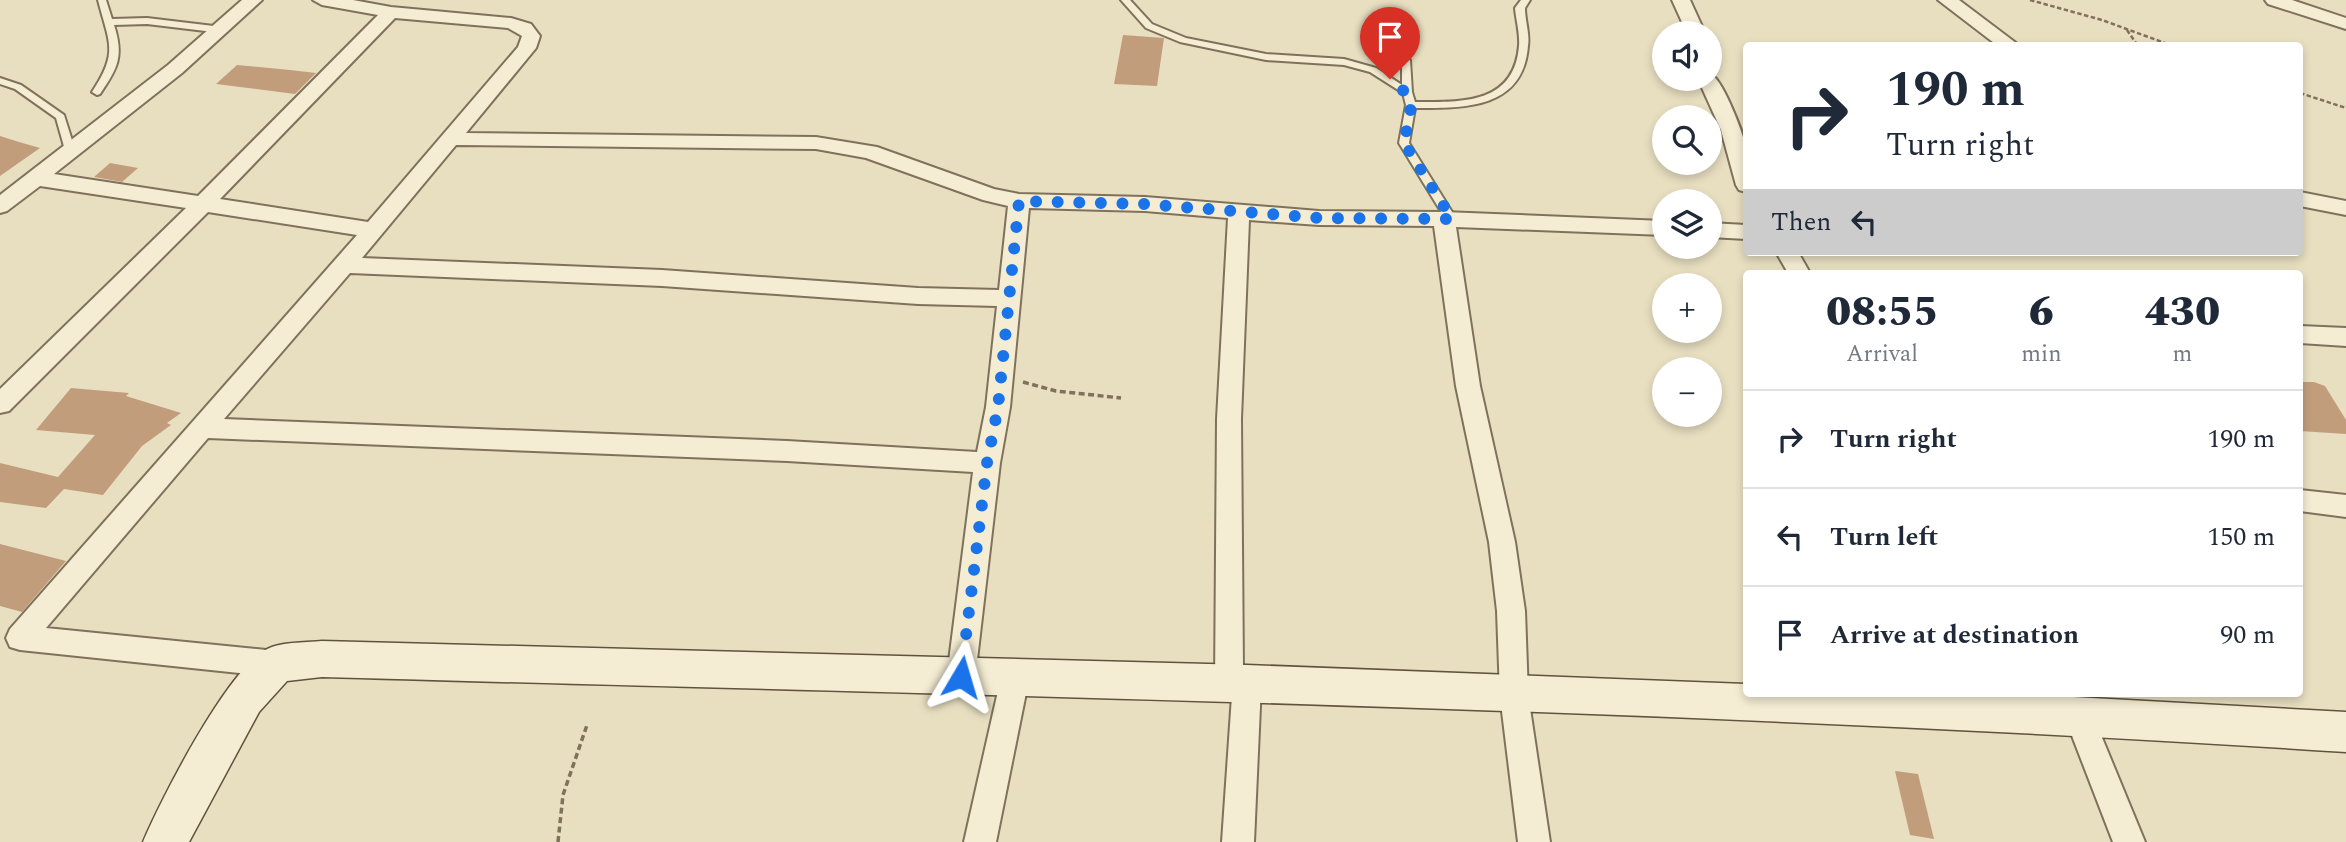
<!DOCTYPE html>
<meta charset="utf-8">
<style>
body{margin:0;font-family:Spectral,serif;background:#f6f6f7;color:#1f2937;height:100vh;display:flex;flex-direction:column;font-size:26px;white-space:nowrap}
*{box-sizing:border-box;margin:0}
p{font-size:23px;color:#747a83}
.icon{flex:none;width:38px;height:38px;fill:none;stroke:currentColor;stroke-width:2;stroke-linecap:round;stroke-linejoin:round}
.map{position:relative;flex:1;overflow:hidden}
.panel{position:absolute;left:1743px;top:270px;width:560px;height:427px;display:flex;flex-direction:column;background:#fff;border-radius:7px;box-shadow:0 4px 10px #0003}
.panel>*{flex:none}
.top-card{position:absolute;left:1743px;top:42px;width:560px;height:214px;border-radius:7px;box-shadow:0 4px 10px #0003;background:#fff;color:#1f2937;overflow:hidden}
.buttons{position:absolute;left:1652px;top:21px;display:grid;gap:14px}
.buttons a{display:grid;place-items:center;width:70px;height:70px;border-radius:50%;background:#fff;box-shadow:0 4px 10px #0003;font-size:35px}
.pin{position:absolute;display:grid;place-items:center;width:60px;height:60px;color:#fff;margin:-72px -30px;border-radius:50% 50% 50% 0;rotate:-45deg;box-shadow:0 0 7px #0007}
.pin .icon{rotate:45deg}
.me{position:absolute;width:77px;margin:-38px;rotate:7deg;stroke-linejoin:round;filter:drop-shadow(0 0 5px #0008)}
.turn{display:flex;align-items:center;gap:24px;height:147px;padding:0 28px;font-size:32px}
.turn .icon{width:91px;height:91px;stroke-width:2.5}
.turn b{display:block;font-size:49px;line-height:60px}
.then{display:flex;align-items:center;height:66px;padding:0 28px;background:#0003;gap:14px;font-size:26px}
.eta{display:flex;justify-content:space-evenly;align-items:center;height:119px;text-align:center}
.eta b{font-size:42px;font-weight:800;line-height:49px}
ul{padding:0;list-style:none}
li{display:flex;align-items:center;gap:21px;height:98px;padding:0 28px;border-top:2px solid #e0e1e3}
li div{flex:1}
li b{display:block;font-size:26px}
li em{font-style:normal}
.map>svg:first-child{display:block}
.building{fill:#c29d7b}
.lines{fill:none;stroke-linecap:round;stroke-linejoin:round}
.lane-casing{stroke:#7f715b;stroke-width:4}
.street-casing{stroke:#7f715b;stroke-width:4}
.secondary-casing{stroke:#61523e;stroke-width:3}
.path-far1{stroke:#7f715b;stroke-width:2.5;stroke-dasharray:4.5 2.5;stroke-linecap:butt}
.path{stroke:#7f715b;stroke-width:3.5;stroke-dasharray:6 3.5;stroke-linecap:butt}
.lane{fill:#f4ecd3;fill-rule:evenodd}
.street{fill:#f4ecd3;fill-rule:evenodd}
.secondary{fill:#f4ecd3;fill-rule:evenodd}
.route{stroke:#1a73e8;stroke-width:12;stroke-dasharray:0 21.6}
</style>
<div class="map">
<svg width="2346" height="842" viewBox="0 0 2346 842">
<rect width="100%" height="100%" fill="#e8dfc1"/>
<g class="building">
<path d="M1123,35L1164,38L1157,86L1114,84Z"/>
<path d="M237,65L290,70L316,73L295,94L216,84Z"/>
<path d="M0,136L19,142L40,148L0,176Z"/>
<path d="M110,163L138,168L122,182L94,177Z"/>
<path d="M2300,382H2314L2325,386L2346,420V434L2300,431Z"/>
<path d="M71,388L129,393L126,396L181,413L167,423L171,425L142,446L103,495L64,489L46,508L0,502V463L58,477L95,435L36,430Z"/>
<path d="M0,544L66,561L22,612L0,606Z"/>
<path d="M1895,771L1918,774L1934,839L1910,835Z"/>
</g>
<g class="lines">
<defs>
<g id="lane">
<path d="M98,0H106L112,19L147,18L222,27L227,30L222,33L147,24L114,25C124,56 118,68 100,94L97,95L92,92C119,52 109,43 98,0Z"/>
<path d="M1121,0H1130L1152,24L1186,38L1266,54L1344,59L1376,68L1402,85V62L1404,60H1410L1412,92L1415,102C1461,102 1514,105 1519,46C1520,33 1516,20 1515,8L1521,0H1530L1525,8C1525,21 1530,34 1528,46C1523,109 1465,108 1415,108L1409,143L1457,220L1452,224L1448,223L1399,143L1406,105L1403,93L1370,72L1344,65L1266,60L1180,42L1146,28Z"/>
<path d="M0,78L21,85L64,115L75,150L74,152L70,153L65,150L56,118L15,89L0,84Z"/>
</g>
<g id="street">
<path d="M242,0H262L182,73L54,174L198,196L378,15L322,5L313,0H353L391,7L511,18L531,24L540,36L536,48L466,133L816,137L877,147L994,189L1019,194L1145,197L1319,211L1444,212L1664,221V235L1456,227L1480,386L1515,542L1525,611L1528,695L1550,842H1518L1500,695L1497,611L1489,542L1456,386L1434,226L1319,225L1249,220L1241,419L1243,672L1257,675L1261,684L1254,842H1222L1232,696L1219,693L1215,684L1217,419L1228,218L1145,211L1029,208L1010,407L1000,463L975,677L971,686L961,690L951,686L947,677L973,472L787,461L208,438L46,628L277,651L287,655L291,664L287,673L277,677L20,650L10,647L6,638L10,629L357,235L208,212L9,411L0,413V389L186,208L40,186L7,211L0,213V195L168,65ZM395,18L508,28L522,36L518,47L368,222L220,199ZM456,145L816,149L866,158L983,200L1008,206L999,290L918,288L662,270L362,258ZM350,273L662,286L918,304L997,306L986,407L977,452L787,441L224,419Z"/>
<path d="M1672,0H1690L1705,33H1687Z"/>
<path d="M1938,0H1959L2020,46H1998Z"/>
<path d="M2265,0H2292L2346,18V29L2268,4Z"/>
<path d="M1710,74C1722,77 1743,133 1746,147C1749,161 1746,177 1746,192L1739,190L1736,185L1721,130L1698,79H1710Z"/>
<path d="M2300,192L2346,201V215L2300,206Z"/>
<path d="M1710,223L1746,225V239L1710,237Z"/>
<path d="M1776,252H1798L1810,273H1788Z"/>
<path d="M2300,326L2346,328V346L2300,343Z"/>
<path d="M2300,490L2346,495V517L2300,511Z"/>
<path d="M1015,665L1025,669L1029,678L996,842H964L1001,678L1005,669Z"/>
<path d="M2079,702L2089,706L2145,842H2113L2064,715L2069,706Z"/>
</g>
<path id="secondary" d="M322,641L1247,665L1746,684V693H2001L2346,712V752C1672,708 997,696 322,677L287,681L259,712L189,842H143C161,799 226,673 264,651C279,641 304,643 322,641Z"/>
</defs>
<use href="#lane" class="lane-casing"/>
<use href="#street" class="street-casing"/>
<use href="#secondary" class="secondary-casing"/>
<g class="path-far1">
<path d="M2030,0L2102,20L2173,46"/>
<path d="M2127,30L2138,46"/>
<path d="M2300,93L2346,108"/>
</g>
<g class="path">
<path d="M1023,382L1056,391L1121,398"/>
<path d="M558,842L563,795L587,725"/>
</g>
<use href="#lane" class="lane"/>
<use href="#street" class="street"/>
<use href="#secondary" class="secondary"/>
</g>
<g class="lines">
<path class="route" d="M961,677L987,463L998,407L1019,201L1145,204L1319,218L1452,219L1404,143C1410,109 1420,101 1390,79"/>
</g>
</svg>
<div class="buttons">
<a><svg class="icon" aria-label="sound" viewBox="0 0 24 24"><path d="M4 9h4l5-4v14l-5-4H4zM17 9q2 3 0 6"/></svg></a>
<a><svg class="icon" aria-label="search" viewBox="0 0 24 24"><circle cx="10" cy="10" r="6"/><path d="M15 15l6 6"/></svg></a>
<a><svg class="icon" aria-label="layers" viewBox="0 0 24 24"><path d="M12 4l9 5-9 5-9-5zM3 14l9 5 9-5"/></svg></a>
<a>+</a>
<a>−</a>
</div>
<div class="pin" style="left:1390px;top:79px;background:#d93025"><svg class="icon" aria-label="arrive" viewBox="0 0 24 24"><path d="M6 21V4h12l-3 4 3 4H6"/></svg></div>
<svg class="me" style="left:961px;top:677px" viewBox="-20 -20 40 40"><path d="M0-17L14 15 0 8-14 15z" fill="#1a73e8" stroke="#fff" stroke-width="4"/></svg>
<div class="top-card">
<div class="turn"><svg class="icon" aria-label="right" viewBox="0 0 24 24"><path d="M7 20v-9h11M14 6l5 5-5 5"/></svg><div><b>190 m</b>Turn right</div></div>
<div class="then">Then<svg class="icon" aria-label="left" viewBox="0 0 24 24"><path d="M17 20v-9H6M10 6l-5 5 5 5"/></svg></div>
</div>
<section class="panel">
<div class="eta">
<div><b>08:55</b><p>Arrival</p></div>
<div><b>6</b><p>min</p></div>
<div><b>430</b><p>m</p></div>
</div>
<ul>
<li><svg class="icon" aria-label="right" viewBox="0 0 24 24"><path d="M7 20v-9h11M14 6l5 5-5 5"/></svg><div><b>Turn right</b></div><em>190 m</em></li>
<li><svg class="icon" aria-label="left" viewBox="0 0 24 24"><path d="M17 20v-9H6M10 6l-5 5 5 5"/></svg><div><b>Turn left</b></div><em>150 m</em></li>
<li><svg class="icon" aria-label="arrive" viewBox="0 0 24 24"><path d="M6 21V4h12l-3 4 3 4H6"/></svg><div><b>Arrive at destination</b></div><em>90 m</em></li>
</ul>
</section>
</div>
